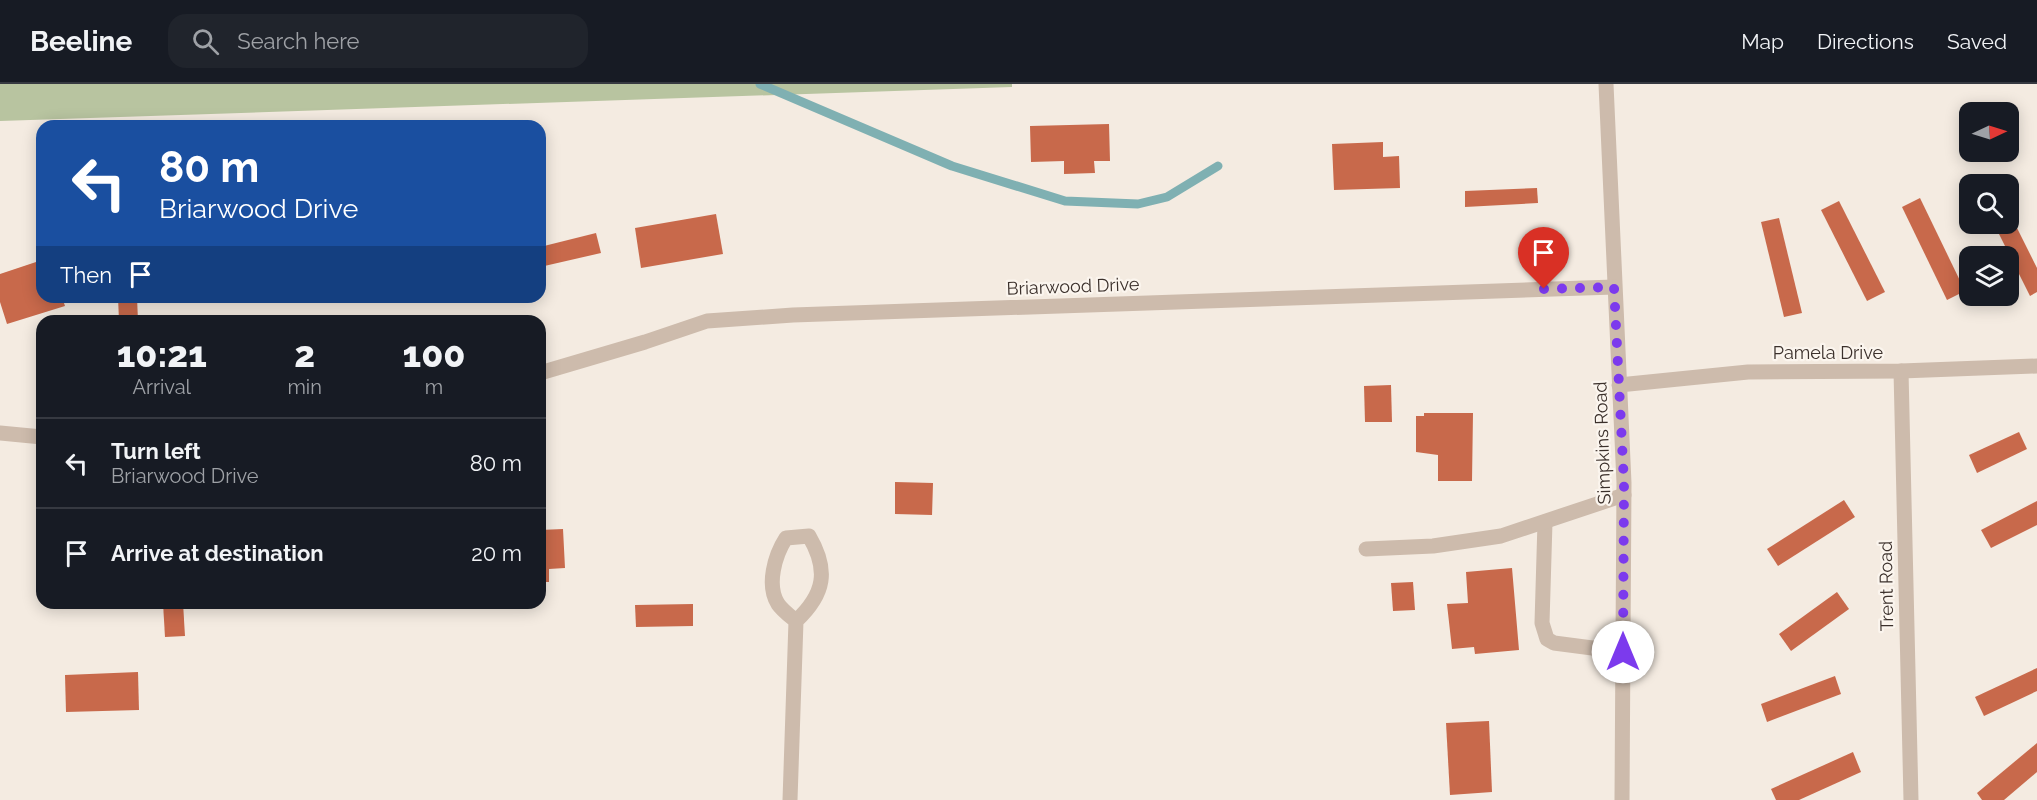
<!DOCTYPE html>
<style>
body{margin:0;font-family:Raleway,sans-serif;background:#20242c;color:#f1f3f6;height:100vh;display:flex;flex-direction:column;font-size:22px;white-space:nowrap}
*{box-sizing:border-box;margin:0}
p{font-size:20px;color:#9ea1a6}
.icon{flex:none;width:33px;height:33px;fill:none;stroke:currentColor;stroke-width:2;stroke-linecap:round;stroke-linejoin:round}
.map{position:relative;flex:1;overflow:hidden}
.details{position:absolute;left:36px;top:231px;width:510px;height:294px;display:flex;flex-direction:column;background:#171b24;border-radius:18px;box-shadow:0 3px 15px #0003}
.details>*{flex:none}
.guide{position:absolute;left:36px;top:36px;width:510px;height:183px;border-radius:18px;box-shadow:0 3px 15px #0003;background:#1a4fa0;color:#fff;overflow:hidden}
.needle{width:39px;rotate:86deg}
.fabs{position:absolute;left:1959px;top:18px;display:grid;gap:12px}
.fabs a{display:grid;place-items:center;width:60px;height:60px;border-radius:12px;background:#171b24;box-shadow:0 3px 15px #0003;font-size:30px}
.pin{position:absolute;display:grid;place-items:center;width:51px;height:51px;color:#fff;margin:-62px -26px;border-radius:50% 50% 50% 0;rotate:-45deg;box-shadow:0 0 6px #0007}
.pin .icon{rotate:45deg}
.me{position:absolute;width:66px;margin:-33px;rotate:0deg;stroke-linejoin:round;filter:drop-shadow(0 0 4px #0008)}
.turn{display:flex;align-items:center;gap:21px;height:126px;padding:0 24px;font-size:27px}
.turn .icon{width:78px;height:78px;stroke-width:2.5}
.turn b{display:block;font-size:42px;line-height:51px}
.then{display:flex;align-items:center;height:57px;padding:0 24px;background:#0003;gap:12px;font-size:22px}
.eta{display:flex;justify-content:space-evenly;align-items:center;height:102px;text-align:center}
.eta b{font-size:36px;font-weight:800;line-height:42px}
ul{padding:0;list-style:none}
li{display:flex;align-items:center;gap:18px;height:90px;padding:0 24px;border-top:2px solid #363941}
li div{flex:1}
li b{display:block;font-size:22px}
li em{font-style:normal}
header{display:flex;align-items:center;gap:36px;box-sizing:border-box;height:84px;padding:0 30px;background:#171b24;border-bottom:2px solid #363941}
header strong{font-size:28px}
nav{display:flex;gap:33px;margin-inline-start:auto;font-size:21px}
.search{width:420px;height:54px;background:#20242c;display:flex;align-items:center;gap:15px;box-sizing:border-box;padding:0 21px;border-radius:18px;color:#9ea1a6;font-size:22px}
.map>svg:first-child{display:block}
.green{fill:#b8c4a0}
.lines{fill:none;stroke-linecap:round;stroke-linejoin:round}
.stream{stroke:#7fb0b2;stroke-width:9}
.building{fill:#c8694b}
.minor{stroke:#cdbbac;stroke-width:15}
.route{stroke:#7c3aed;stroke-width:10;stroke-dasharray:0 18}
.labels{text-anchor:middle;dominant-baseline:central;stroke-width:4.5;stroke-linejoin:round;paint-order:stroke}
.street-label{font-size:18px;fill:#3b302b;stroke:#fbf5ee}
</style>
<header>
<strong>Beeline</strong>
<div class="search"><svg class="icon" aria-label="search" viewBox="0 0 24 24"><circle cx="10" cy="10" r="6"/><path d="M15 15l6 6"/></svg>Search here</div>
<nav><a>Map</a><a>Directions</a><a>Saved</a></nav>
</header>
<div class="map">
<svg width="2037" height="716" viewBox="0 0 2037 716">
<rect width="100%" height="100%" fill="#f4ebe1"/>
<path class="green" d="M0,0H1012V3L0,37Z"/>
<g class="lines">
<path class="stream" d="M760,0L952,82L1065,117L1138,120L1167,113L1218,82"/>
</g>
<g class="building">
<path d="M1109,40L1110,77H1094L1095,89L1064,90V77L1031,78L1030,42Z"/>
<path d="M1383,58V73L1399,72L1400,104L1334,106L1332,60Z"/>
<path d="M1537,104L1538,119L1465,123V107Z"/>
<path d="M1920,114L1965,207L1947,216L1902,123Z"/>
<path d="M1839,117L1885,208L1867,217L1821,126Z"/>
<path d="M2008,126L2037,184V208L2030,212L1994,140H2008Z"/>
<path d="M716,130L723,170L641,184L635,144Z"/>
<path d="M1779,134L1802,229L1784,233L1761,138Z"/>
<path d="M596,149L601,169L540,183V163Z"/>
<path d="M42,176V213H62L65,222L7,240L0,218V190Z"/>
<path d="M118,213H137L138,237H119Z"/>
<path d="M1391,301L1392,338H1365L1364,302Z"/>
<path d="M1424,329H1473L1472,397H1438V371L1416,368V332H1424Z"/>
<path d="M2019,348L2027,365L1977,389L1969,371Z"/>
<path d="M895,398L933,399L932,431L895,430Z"/>
<path d="M1844,416L1855,433L1778,482L1767,465Z"/>
<path d="M2037,417V441L1991,464L1981,446Z"/>
<path d="M563,445L565,484L549,485V498H540V446Z"/>
<path d="M1512,484L1519,566L1475,570L1474,563L1452,565L1447,520L1468,519L1466,488Z"/>
<path d="M1413,498L1415,526L1393,527L1391,499Z"/>
<path d="M1837,508L1849,525L1791,567L1779,550Z"/>
<path d="M163,519H183L185,552L165,553Z"/>
<path d="M693,520V542L636,543L635,521Z"/>
<path d="M2037,584V607L1984,632L1975,613Z"/>
<path d="M138,588L139,626L66,628L65,591Z"/>
<path d="M1835,592L1841,610L1767,638L1761,620Z"/>
<path d="M1489,637L1492,708L1450,711L1446,639Z"/>
<path d="M2037,659V688L2004,716H1982L1977,709Z"/>
<path d="M1853,668L1861,688L1799,716H1776L1771,705Z"/>
</g>
<g class="lines">
<g class="minor">
<path d="M1606,0L1624,399L1622,716"/>
<path d="M1901,287L1911,716"/>
<path d="M540,289L645,258L707,237L793,231L1614,203"/>
<path d="M1619,301L1748,288L1901,287L2037,282"/>
<path d="M0,349L42,353"/>
<path d="M1545,438L1542,539L1547,555L1554,559L1623,568"/>
<path d="M1366,465L1433,462L1501,452L1624,411"/>
<path d="M790,716L796,537C825,510 829,486 809,452L786,454C775,471 766,501 778,520C782,526 790,532 796,537"/>
</g>
</g>
<g class="lines">
<path class="route" d="M1544,205L1614,203L1624,399L1623,568"/>
</g>
<g class="labels">
<g class="street-label">
<text transform="translate(1073 202) rotate(-2)">Briarwood Drive</text>
<text x="1828" y="268">Pamela Drive</text>
<text transform="translate(1602 359) rotate(-92)">Simpkins Road</text>
<text transform="translate(1886 502) rotate(-91)">Trent Road</text>
</g>
</g>
</svg>
<div class="fabs">
<a><svg class="needle" viewBox="-14 -14 28 28"><path d="M0-13l5 13h-10z" fill="#e53935"/><path d="M0 13l5-13h-10z" fill="#9ea1a6"/></svg></a>
<a><svg class="icon" aria-label="search" viewBox="0 0 24 24"><circle cx="10" cy="10" r="6"/><path d="M15 15l6 6"/></svg></a>
<a><svg class="icon" aria-label="layers" viewBox="0 0 24 24"><path d="M12 4l9 5-9 5-9-5zM3 14l9 5 9-5"/></svg></a>
</div>
<div class="pin" style="left:1544px;top:205px;background:#d93025"><svg class="icon" aria-label="arrive" viewBox="0 0 24 24"><path d="M6 21V4h12l-3 4 3 4H6"/></svg></div>
<svg class="me" style="left:1623px;top:568px" viewBox="-20 -20 40 40"><circle r="19" fill="#fff"/><path d="M0-13L10 11 0 6-10 11z" fill="#7c3aed"/></svg>
<div class="guide">
<div class="turn"><svg class="icon" aria-label="left" viewBox="0 0 24 24"><path d="M17 20v-9H6M10 6l-5 5 5 5"/></svg><div><b>80 m</b>Briarwood Drive</div></div>
<div class="then">Then<svg class="icon" aria-label="arrive" viewBox="0 0 24 24"><path d="M6 21V4h12l-3 4 3 4H6"/></svg></div>
</div>
<section class="details">
<div class="eta">
<div><b>10:21</b><p>Arrival</p></div>
<div><b>2</b><p>min</p></div>
<div><b>100</b><p>m</p></div>
</div>
<ul>
<li><svg class="icon" aria-label="left" viewBox="0 0 24 24"><path d="M17 20v-9H6M10 6l-5 5 5 5"/></svg><div><b>Turn left</b><p>Briarwood Drive</p></div><em>80 m</em></li>
<li><svg class="icon" aria-label="arrive" viewBox="0 0 24 24"><path d="M6 21V4h12l-3 4 3 4H6"/></svg><div><b>Arrive at destination</b></div><em>20 m</em></li>
</ul>
</section>
</div>
